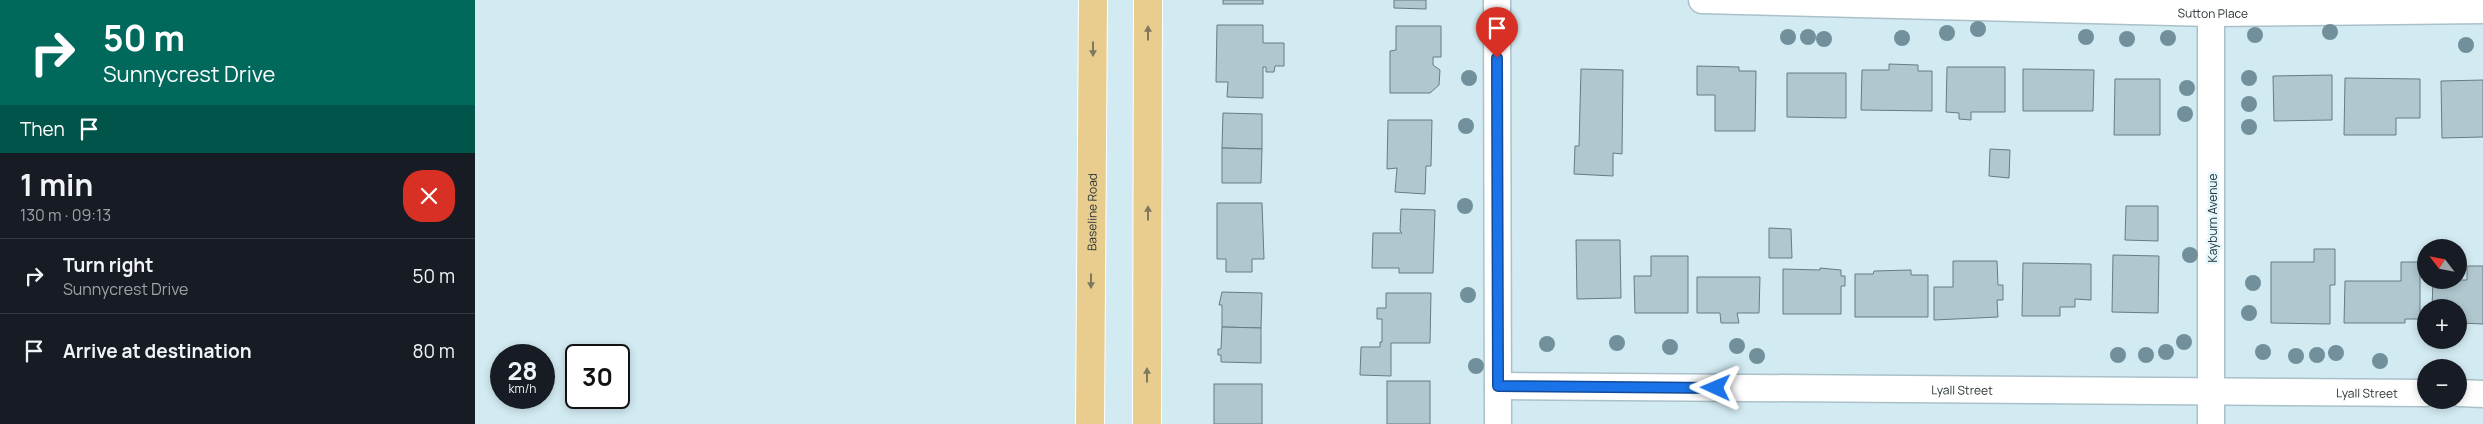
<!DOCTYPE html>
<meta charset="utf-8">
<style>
body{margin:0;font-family:Manrope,sans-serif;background:#242831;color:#f1f3f6;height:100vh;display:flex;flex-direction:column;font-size:19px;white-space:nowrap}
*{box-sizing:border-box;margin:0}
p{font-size:16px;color:#9ea1a6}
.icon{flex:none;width:28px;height:28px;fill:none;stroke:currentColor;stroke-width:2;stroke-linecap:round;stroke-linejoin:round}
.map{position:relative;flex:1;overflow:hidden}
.drawer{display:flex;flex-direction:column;background:#171b24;width:475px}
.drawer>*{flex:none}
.guide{background:#00695c;color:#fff;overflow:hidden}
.needle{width:32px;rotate:302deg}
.tools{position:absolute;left:1942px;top:239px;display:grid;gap:10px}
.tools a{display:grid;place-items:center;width:50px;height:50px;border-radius:50%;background:#171b24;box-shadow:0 2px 8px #0003;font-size:25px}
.speed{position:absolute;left:15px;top:344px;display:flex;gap:10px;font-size:25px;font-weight:700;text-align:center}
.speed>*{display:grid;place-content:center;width:65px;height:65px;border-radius:50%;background:#171b24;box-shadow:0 2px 8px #0003;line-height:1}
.speed small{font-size:12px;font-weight:400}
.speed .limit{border:2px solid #111;border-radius:8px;background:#fff;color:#111}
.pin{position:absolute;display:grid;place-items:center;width:42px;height:42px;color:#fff;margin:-51px -21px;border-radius:50% 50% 50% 0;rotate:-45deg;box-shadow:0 0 5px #0007}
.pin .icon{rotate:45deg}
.me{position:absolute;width:55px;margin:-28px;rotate:271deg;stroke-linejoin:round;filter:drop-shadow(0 0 4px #0008)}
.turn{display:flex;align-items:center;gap:18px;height:105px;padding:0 20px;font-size:22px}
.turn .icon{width:65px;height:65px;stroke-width:2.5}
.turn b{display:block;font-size:35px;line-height:42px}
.then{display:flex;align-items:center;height:48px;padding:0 20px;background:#0003;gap:10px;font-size:19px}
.round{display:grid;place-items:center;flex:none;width:52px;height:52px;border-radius:20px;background:#242831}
.overview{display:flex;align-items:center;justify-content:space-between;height:85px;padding:0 20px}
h1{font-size:30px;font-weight:700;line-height:38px}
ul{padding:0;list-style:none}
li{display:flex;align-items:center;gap:15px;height:75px;padding:0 20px;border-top:1px solid #363941}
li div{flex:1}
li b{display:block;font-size:19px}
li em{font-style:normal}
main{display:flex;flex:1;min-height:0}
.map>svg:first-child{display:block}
.building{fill:#b0c7cf;stroke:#667c84}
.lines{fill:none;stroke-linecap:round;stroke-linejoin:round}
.minor-casing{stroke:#aac1c9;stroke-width:29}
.primary-casing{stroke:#fff;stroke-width:30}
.minor{stroke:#fff;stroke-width:26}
.primary{stroke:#e8cd8e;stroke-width:28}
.tree{fill:#71909b}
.oneway{fill:#7f785e}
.route-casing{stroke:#114b97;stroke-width:12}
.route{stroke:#1a73e8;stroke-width:9}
.labels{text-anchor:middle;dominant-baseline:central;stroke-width:5;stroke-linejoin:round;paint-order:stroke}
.street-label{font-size:12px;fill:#2a3336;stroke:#e3f6fd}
</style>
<main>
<section class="drawer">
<div class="guide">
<div class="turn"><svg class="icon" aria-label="right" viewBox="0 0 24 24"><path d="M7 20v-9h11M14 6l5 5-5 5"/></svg><div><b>50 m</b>Sunnycrest Drive</div></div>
<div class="then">Then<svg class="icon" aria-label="arrive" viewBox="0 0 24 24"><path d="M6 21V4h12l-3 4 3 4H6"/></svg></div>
</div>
<div class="overview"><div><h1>1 min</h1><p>130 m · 09:13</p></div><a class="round" style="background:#d93025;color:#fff"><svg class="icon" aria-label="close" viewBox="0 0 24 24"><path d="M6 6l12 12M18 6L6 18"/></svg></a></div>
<ul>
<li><svg class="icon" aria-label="right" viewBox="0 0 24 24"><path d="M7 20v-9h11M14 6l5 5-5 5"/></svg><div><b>Turn right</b><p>Sunnycrest Drive</p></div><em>50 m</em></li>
<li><svg class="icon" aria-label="arrive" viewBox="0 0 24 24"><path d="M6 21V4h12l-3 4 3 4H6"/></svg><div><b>Arrive at destination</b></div><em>80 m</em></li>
</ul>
</section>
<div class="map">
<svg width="2008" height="424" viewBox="0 0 2008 424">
<rect width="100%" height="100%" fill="#d2eaf2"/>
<g class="building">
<rect x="748" y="0" width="40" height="4"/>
<path d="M919,0H951V9L919,8Z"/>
<path d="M742,25H788V43H809V66H800L799,72H791V67H788V98L752,97L753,82H741Z"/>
<path d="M921,26H966V57H958V65L965,70L964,85L955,93H915V51L921,50Z"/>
<path d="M1414,64L1443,65V71H1457V111L1386,110L1387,70H1414Z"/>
<path d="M1222,66L1264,67V71H1281L1280,131H1240V95H1222Z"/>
<path d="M1472,67H1530V112H1496V120L1484,119V113L1471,112Z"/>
<path d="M1106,69L1148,70L1147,154L1138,153V176L1099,174L1100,146H1104Z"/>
<path d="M1548,69L1619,70L1618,111H1548Z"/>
<path d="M1312,73H1371V118L1312,117Z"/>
<path d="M1857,75V120L1799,121L1798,76Z"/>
<path d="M1870,78L1945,79V118H1921V135H1869Z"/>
<path d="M1640,79H1685V135H1639Z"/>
<path d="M2008,80V137L1967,138L1966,81Z"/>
<path d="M748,113L787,114V149L747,148Z"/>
<path d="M913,120H957L956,166H951L950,194L920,192L922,168L912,169Z"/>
<path d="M747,148L787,149L786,183H747Z"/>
<path d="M1515,149L1535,150L1534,178L1514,176Z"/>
<path d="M742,203H787L789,259H777V272H751V259H742Z"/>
<path d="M1651,206H1683V241L1650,240Z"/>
<path d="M926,209L960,210L958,273H924V268H897L898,233H927L925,231Z"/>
<path d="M1294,228L1316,229L1317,258H1294Z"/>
<path d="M1101,240H1145L1146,298L1102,299Z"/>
<path d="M1839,249H1860V285H1855V324L1796,323V262H1839Z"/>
<path d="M1638,255L1684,256L1683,313L1637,312Z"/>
<path d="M1176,256H1213V313H1160L1159,276H1176Z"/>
<path d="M1478,261H1522L1523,285H1528V300H1522L1523,317L1459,320V287H1478Z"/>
<path d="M1926,262H1945V319H1930V323H1869L1870,281H1926Z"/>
<path d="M1548,263L1616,264V300L1600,299V307H1585V316H1547Z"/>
<path d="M1992,266H2008V324L1984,323V308H1957L1958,280H1992Z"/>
<path d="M1345,268L1366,270V276H1370V286H1366V314H1308V269L1345,270Z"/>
<path d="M1436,270V275H1453V317H1380V274H1398L1399,271Z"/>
<path d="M1222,277H1285L1284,313H1262L1264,323H1246L1245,313H1222Z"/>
<path d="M747,292L787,293L786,328L747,327V305H744Z"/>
<path d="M911,293H956L955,343H916V376L885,375L886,347H905V342H907V319H902V308H911Z"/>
<path d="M747,327L786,328V363L746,362V355H743V349H746Z"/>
<rect x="912" y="381" width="43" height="43"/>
<rect x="739" y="384" width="48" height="40"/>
</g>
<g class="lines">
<defs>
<g id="minor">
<path d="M1022,0L1023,424"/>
<path id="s1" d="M1227,0L1736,13L2008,10"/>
<path id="s2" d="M1023,386L1951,393"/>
<path d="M1984,393L2008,394"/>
<path d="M1736,424V13"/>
</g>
<g id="primary">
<path id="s3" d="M615,424L618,0"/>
<path d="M672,424L673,0"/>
</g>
</defs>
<use href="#minor" class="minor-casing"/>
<use href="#primary" class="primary-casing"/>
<use href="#minor" class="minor"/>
<use href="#primary" class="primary"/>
</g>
<g class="tree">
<circle cx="1503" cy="29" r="8"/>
<circle cx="1855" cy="32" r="8"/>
<circle cx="1472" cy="33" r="8"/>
<circle cx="1780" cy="35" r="8"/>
<circle cx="1313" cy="37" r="8"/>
<circle cx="1333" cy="37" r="8"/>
<circle cx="1611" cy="37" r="8"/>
<circle cx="1427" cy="38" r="8"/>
<circle cx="1693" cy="38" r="8"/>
<circle cx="1349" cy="39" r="8"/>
<circle cx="1652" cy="39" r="8"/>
<circle cx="1991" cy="45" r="8"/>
<circle cx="994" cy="78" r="8"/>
<circle cx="1774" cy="78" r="8"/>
<circle cx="1712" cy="88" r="8"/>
<circle cx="1774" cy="104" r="8"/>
<circle cx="1710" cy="114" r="8"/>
<circle cx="991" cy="126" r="8"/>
<circle cx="1774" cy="127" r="8"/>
<circle cx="990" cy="206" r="8"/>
<circle cx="1715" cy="255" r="8"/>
<circle cx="1778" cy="283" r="8"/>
<circle cx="993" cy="295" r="8"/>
<circle cx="1774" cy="313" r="8"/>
<circle cx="1709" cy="342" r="8"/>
<circle cx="1142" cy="343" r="8"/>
<circle cx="1072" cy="344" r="8"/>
<circle cx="1262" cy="346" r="8"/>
<circle cx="1195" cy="347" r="8"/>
<circle cx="1691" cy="352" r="8"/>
<circle cx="1788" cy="352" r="8"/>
<circle cx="1861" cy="353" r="8"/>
<circle cx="1643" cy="355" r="8"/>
<circle cx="1671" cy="355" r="8"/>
<circle cx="1842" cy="355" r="8"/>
<circle cx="1282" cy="356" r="8"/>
<circle cx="1821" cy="356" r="8"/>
<circle cx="1905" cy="361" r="8"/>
<circle cx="1001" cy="366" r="8"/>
</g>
<defs><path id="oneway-solid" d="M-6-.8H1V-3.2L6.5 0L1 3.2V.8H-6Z" transform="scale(1.25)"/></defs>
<g class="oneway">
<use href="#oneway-solid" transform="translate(673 33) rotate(-90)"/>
<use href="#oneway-solid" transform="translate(618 49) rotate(90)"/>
<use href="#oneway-solid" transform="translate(673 213) rotate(-90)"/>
<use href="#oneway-solid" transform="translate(616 281) rotate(90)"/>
<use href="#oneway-solid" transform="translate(672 375) rotate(-90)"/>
</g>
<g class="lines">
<defs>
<path id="route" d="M1022,58L1023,386L1241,388"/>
</defs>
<use href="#route" class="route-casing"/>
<use href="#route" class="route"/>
</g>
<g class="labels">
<g class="street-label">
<text stroke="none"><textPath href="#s1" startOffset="511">Sutton Place</textPath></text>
<text stroke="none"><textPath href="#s3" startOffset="212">Baseline Road</textPath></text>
<text transform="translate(1737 218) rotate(-90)">Kayburn Avenue</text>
<text stroke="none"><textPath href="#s2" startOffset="464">Lyall Street</textPath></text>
<text stroke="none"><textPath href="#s2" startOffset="869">Lyall Street</textPath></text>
</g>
</g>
</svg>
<div class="tools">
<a><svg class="needle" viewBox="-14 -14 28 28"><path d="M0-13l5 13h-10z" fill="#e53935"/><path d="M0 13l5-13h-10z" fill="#9ea1a6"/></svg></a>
<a>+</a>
<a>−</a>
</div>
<div class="speed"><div>28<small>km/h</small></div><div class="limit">30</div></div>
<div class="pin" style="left:1022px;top:58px;background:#d93025"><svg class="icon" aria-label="arrive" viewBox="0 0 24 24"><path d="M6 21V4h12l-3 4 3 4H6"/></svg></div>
<svg class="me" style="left:1241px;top:388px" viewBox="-20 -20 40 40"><path d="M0-17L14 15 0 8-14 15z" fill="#1a73e8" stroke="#fff" stroke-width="4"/></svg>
</div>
</main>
